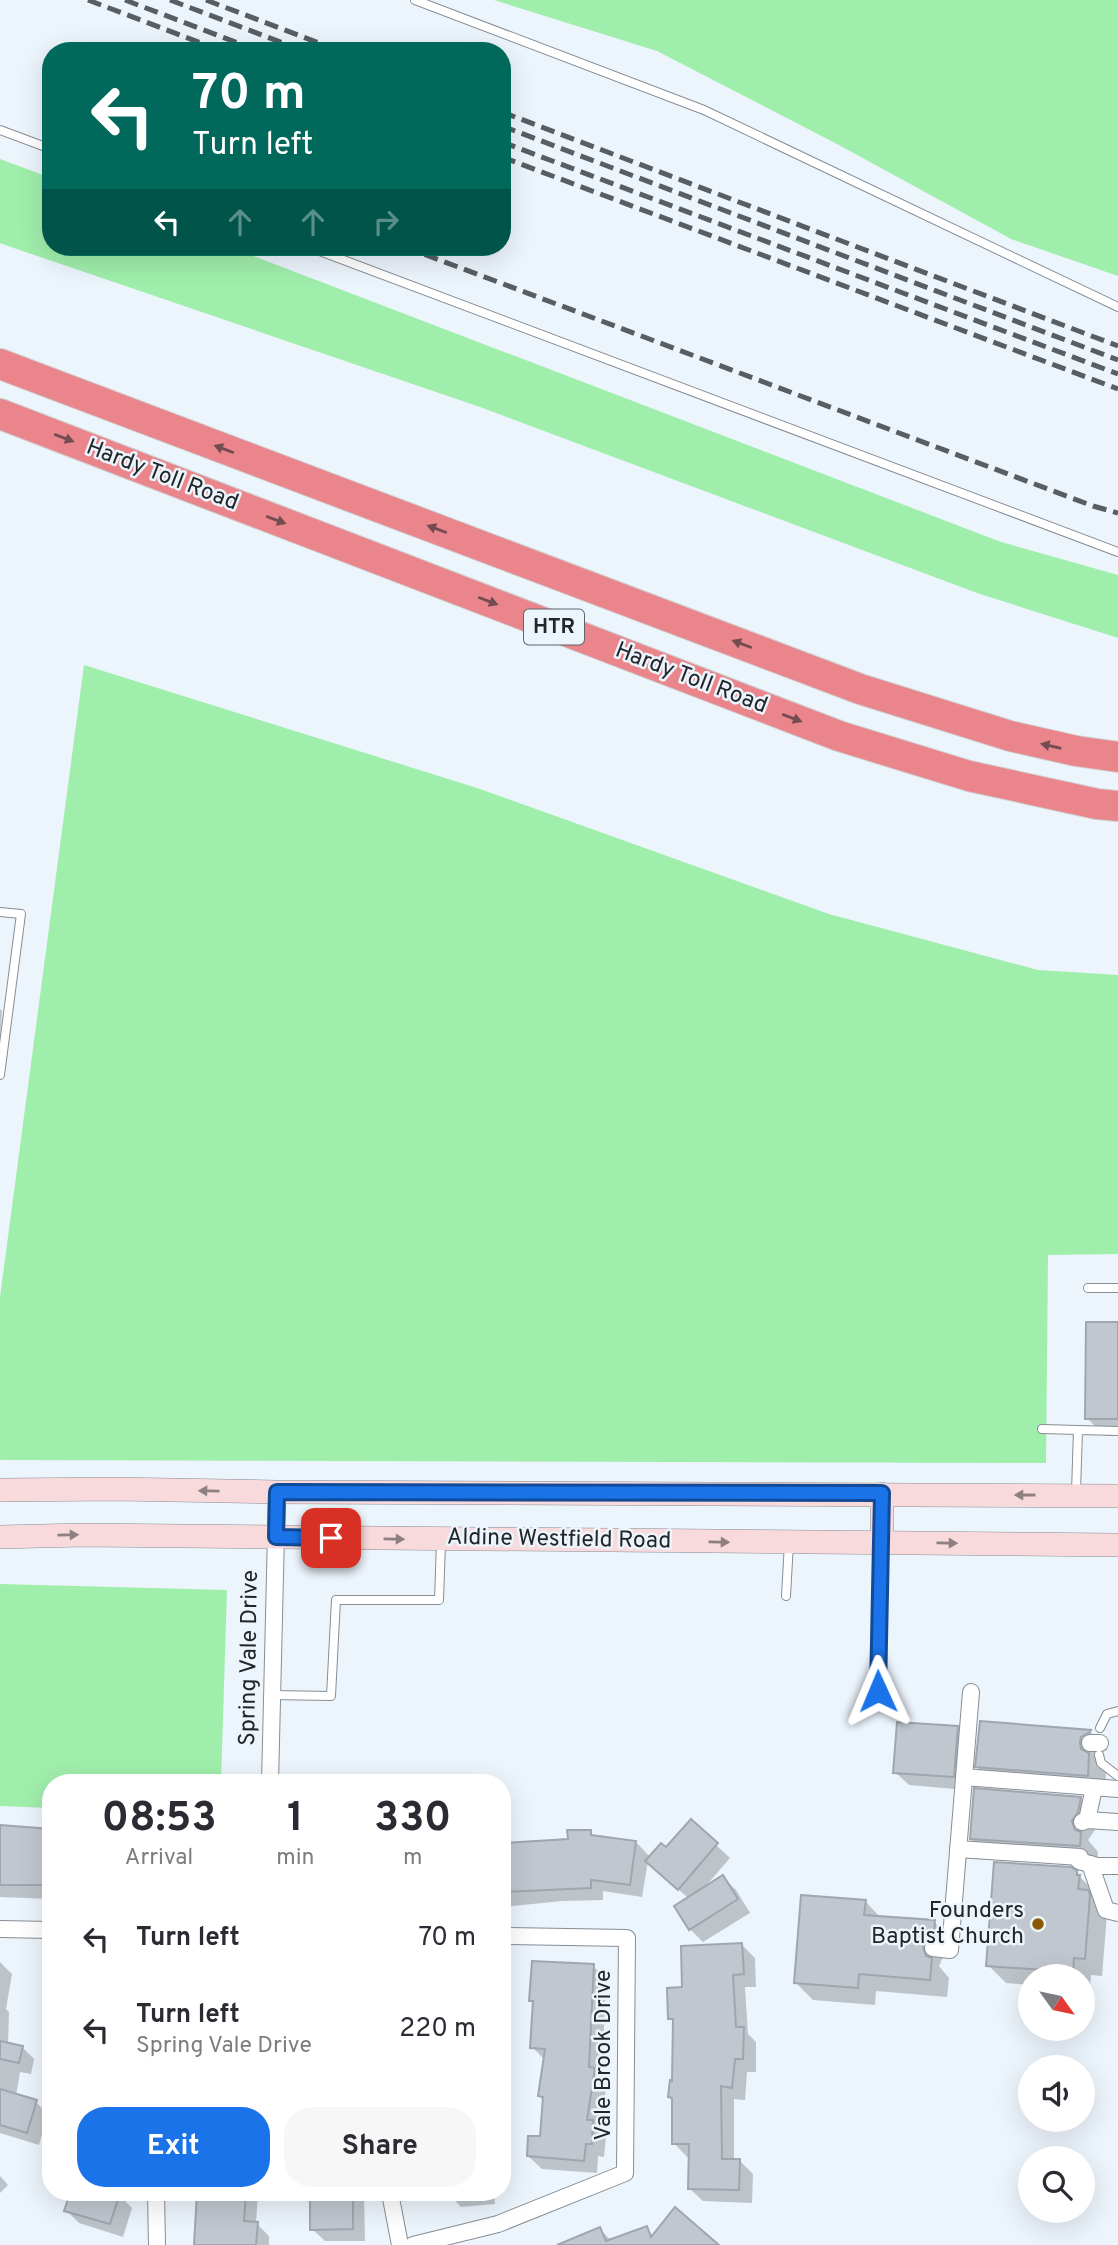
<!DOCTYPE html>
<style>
body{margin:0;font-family:Overpass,sans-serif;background:#f7f7f7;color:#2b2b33;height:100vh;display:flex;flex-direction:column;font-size:26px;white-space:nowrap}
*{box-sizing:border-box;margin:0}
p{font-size:23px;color:#7c7c81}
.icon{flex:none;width:38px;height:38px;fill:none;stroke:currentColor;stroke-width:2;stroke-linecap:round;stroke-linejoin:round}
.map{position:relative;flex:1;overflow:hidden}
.details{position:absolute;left:42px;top:1774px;width:469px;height:427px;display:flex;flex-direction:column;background:#fff;border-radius:28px;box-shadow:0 7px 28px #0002}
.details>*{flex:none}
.hud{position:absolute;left:42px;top:42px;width:469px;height:214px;border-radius:28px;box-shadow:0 7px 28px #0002;background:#00695c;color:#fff;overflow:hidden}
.needle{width:46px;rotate:123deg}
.buttons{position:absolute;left:1018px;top:1964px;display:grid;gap:14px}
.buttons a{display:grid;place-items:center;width:77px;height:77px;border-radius:50%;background:#fff;box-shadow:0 7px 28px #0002;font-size:35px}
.pin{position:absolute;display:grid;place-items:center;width:60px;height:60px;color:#fff;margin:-30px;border-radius:14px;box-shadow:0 4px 10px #0006}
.me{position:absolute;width:77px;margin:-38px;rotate:359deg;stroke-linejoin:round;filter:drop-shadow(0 0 5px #0008)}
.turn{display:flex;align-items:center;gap:24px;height:147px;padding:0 35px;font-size:32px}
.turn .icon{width:91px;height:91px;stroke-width:2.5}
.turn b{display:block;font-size:49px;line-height:60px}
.lanes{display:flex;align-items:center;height:66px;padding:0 35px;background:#0003;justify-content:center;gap:35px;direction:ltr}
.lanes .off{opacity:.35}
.eta{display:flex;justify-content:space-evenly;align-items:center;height:119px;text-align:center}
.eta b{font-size:42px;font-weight:700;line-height:49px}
.cta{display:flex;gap:14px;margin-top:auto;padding:14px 35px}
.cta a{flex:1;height:80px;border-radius:28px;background:#1a73e8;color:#fff;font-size:28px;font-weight:700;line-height:80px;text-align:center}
.cta a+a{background:#f7f7f7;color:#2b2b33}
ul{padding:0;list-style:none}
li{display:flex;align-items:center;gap:21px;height:91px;padding:0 35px}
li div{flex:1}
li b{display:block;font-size:26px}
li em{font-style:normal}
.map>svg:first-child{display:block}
.green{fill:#a0eeac}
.shadow{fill:#0003}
.building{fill:#c0c7cf;stroke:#9fa6ae;stroke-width:2}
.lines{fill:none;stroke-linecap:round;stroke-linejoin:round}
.lane-casing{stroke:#868d95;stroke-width:10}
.street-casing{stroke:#868d95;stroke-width:18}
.secondary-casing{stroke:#868d95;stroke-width:24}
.highway-casing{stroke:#cfcfd0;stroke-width:32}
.lane{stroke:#fff;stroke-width:8}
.street{stroke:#fff;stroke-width:16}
.secondary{stroke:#f9dadc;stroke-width:23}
.highway{stroke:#ea858c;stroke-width:30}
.rail{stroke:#595e62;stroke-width:5;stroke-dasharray:14 7;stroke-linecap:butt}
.oneway{fill:#734c51}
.oneway2{fill:#8e8082}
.route-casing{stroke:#114b97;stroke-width:18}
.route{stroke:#1a73e8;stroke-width:12}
.poi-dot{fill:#8a5900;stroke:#ecf4fc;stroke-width:2.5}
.labels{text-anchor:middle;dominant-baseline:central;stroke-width:5;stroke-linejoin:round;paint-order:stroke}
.shield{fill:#ecf4fc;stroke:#5f6468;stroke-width:2}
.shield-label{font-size:21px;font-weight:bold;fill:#232629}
.street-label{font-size:23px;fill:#232629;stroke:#ecf4fc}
.poi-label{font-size:23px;fill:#232629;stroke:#ecf4fc;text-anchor:end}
</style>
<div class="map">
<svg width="1118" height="2245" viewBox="0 0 1118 2245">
<rect width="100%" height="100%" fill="#ecf4fc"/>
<g class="green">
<path d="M494,0H1118V276L1011,239L837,144L657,51Z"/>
<path d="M0,159L51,178V247H230L1001,542L1118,575V638L977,593L480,407L8,246L0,243Z"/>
<path d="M84,665L477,788L829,914L1038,970L1118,975V1254L1048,1255L1046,1463L0,1460V1297Z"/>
<path d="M0,1584L227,1590L221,1783H51V1808L0,1806Z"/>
</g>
<g class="shadow">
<path d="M0,1009L2,1011L0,1040Z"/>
<path d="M1118,1323V1436H1105L1087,1418Z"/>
<path d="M957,1728L970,1741L966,1790L909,1785L895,1772Z"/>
<path d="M1090,1732L1108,1749L1099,1755L1097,1764L1106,1773L1105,1793L995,1784L977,1767Z"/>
<path d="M1081,1798L1098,1816L1095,1830L1088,1840L1098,1852L1097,1863L989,1856L971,1839Z"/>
<path d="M691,1822L730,1858L704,1888L723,1877L736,1890L750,1913L703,1942L690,1929L688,1898L648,1861L642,1897L603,1891V1900L562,1901L502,1907V1842L506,1845L569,1841L590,1832L595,1837L636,1842L650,1857L666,1850Z"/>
<path d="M0,1826L51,1830V1899L0,1897Z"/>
<path d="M1076,1873L1094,1891L1107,1914L1102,1976L1091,1975L1090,1989H1083V1976H1031V1985L1006,1983L988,1965Z"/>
<path d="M865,1901L881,1918L934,1922L952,1940L951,1955L942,1959L939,1966L949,1978L947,1997L876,1991L875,2005L813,2000L795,1982Z"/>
<path d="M742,1945L755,1958L756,1987H745L748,2034L756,2042V2072H747L745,2100L734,2099V2161H740L753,2174L752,2203L703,2201L689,2188L690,2156L687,2157L674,2143V2101L670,2097L674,2082L675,2023L670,2018L684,1988Z"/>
<path d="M0,1962L12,1974L6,2009L9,2012L8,2044L22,2047L34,2059L31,2074L20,2072L16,2096L36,2102L48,2114L39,2145L0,2133Z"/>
<path d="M593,1966L606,1979L602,2077L607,2083L600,2130L606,2135L604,2157L598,2156L597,2173L542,2169L528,2156L541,2138L544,2101L539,2096L545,2060L532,2047L535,2004L531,2000Z"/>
<path d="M502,1972L511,1981L507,2048L502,2047Z"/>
<path d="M502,2117L505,2121L506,2153H502Z"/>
<path d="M0,2176L8,2185L0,2193Z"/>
<path d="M72,2193H127L126,2202L132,2208L123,2237L79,2223L66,2210Z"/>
<path d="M197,2193H258L256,2223L269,2236V2245H195L199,2197Z"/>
<path d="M310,2193H364L365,2241H325L312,2229Z"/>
<path d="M448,2193H494L495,2204L461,2207Z"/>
<path d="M646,2228L661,2245H567L599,2229L612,2241Z"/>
</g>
<g class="building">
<path d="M1086,1322H1118V1419H1085Z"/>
<path d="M980,1721L1091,1730L1090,1732L1081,1737L1080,1742L1081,1749L1089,1753L1088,1776L975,1767Z"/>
<path d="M897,1722L958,1726L954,1777L893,1773Z"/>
<path d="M974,1788L1081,1797L1078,1812L1072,1821L1075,1830L1081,1832L1080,1846L970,1839Z"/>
<path d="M691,1819L718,1843L678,1890L645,1861L661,1843L666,1847Z"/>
<path d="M0,1825L51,1829V1885H0Z"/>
<path d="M567,1830H591V1835L636,1841L630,1885L591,1880V1888L502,1892V1843L568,1839Z"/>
<path d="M994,1862L1071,1867L1077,1871V1875H1080L1078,1889L1088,1890L1090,1895L1085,1959L1074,1958L1073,1972L986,1966Z"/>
<path d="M723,1875L738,1899L689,1930L674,1906Z"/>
<path d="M801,1895L866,1900L864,1915L935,1920L934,1938L925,1941L923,1947L926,1956L932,1958L930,1980L859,1974L858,1988L794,1983Z"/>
<path d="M742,1943L744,1974L733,1975L736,2027H744L743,2059H735L732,2088L721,2086L722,2159H740L739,2190L688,2189L689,2144H672V2098L668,2097L670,2080L672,2081L673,2019H668L667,1988L682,1987L681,1946Z"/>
<path d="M532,1961L594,1964L589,2067L595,2068L587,2120H593L592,2144H586L584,2161L527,2156L528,2136H540L543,2097L538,2096L545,2049L530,2048L533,2001H529Z"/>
<path d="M0,2041L23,2046L19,2063L0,2059Z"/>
<path d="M0,2089L37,2100L27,2133L0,2125Z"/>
<path d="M70,2193H120L110,2224L64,2211Z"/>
<path d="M197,2193H246L244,2221L258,2222L256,2245H194Z"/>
<path d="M310,2195H353V2229L310,2230Z"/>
<path d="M675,2207L719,2245H557L600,2227L606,2241L647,2226L651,2237Z"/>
</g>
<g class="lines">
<defs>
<g id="lane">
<path d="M415,0L704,110L1118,307"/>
<path d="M0,130L51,149"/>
<path d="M309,247L1118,552"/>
<path d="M0,912L21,914L0,1075"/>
<path d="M1088,1288H1118"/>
<path d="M1042,1429L1078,1430"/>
<path d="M1076,1492L1078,1430L1118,1431"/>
<path d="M786,1596L789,1543"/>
<path d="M878,1691L877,1643L882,1546"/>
<path d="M272,1695L331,1696L336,1600H439L441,1542"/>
<path d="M1100,1728L1107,1714L1118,1711"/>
<path d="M1099,1755L1101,1763L1118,1776"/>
</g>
<g id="street">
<path d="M1090,1743H1100"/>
<path d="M964,1777L1118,1789"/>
<path d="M270,1783L277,1492"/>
<path d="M1087,1820L1118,1822"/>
<path d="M1082,1822L1087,1820L1094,1788"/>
<path d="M958,1849L1080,1857L1079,1861L1097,1866H1118"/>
<path d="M1090,1864L1106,1910L1118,1913"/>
<path d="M0,1929L51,1930"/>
<path d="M933,1948L950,1950L971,1692"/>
<path d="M156,2193L157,2245"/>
<path d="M390,2193L400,2245"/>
<path d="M413,2245L498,2224L625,2173L627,1938L502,1936"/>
</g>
<g id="secondary">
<path d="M0,1490L117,1489L277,1492L1118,1496"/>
<path d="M882,1494V1543"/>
<path d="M0,1537L83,1535L1118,1545"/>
</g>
<g id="highway">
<path d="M0,364L860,689L1010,736L1076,751L1118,757"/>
<path d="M0,414L839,736L969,776L1097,804L1118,806"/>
</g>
</defs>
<use href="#lane" class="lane-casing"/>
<use href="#street" class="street-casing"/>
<use href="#secondary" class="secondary-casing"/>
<use href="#highway" class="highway-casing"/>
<use href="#lane" class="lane"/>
<use href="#street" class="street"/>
<use href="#secondary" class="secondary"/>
<use href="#highway" class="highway"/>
<g class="rail">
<path d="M88,0L222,51"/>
<path d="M125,0L259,51"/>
<path d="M170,0L304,51"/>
<path d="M206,0L340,51"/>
<path d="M502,112L1118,346"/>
<path d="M502,126L1118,360"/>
<path d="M502,142L1118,374"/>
<path d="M502,157L1118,389"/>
<path d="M405,247L1093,506L1118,513"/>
</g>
</g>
<defs><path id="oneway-solid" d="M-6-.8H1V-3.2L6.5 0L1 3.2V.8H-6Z" transform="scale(1.75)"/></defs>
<g class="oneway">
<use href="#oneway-solid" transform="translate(64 438) rotate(21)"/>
<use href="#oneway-solid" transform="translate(224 449) rotate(-159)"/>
<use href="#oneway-solid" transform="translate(276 520) rotate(21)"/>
<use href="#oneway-solid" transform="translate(437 529) rotate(-159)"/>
<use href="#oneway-solid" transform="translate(488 601) rotate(21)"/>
<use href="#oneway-solid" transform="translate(742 644) rotate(-159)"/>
<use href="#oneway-solid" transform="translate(792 718) rotate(21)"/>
<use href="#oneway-solid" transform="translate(1051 746) rotate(-167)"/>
</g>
<g class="oneway2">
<use href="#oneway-solid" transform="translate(209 1491) rotate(-179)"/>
<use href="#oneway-solid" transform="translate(1025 1495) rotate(-180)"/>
<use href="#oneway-solid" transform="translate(68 1535) rotate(-1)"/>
<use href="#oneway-solid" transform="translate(394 1539) rotate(1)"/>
<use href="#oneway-solid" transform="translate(719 1542) rotate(1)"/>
<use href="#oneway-solid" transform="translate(947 1543) rotate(1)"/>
</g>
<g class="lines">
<defs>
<path id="route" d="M331,1538L276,1537L277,1492L882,1493L878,1691"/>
</defs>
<use href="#route" class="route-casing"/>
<use href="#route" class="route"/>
</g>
<circle class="poi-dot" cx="1038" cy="1924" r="7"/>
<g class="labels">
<rect class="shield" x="524" y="609.5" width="60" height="35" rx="5"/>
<g class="shield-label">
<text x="554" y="627">HTR</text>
</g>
<g class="street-label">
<text transform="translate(162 476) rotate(21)">Hardy Toll Road</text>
<text transform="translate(691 679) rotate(21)">Hardy Toll Road</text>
<text transform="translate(559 1540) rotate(1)">Aldine Westfield Road</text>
<text transform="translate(250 1658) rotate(-89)">Spring Vale Drive</text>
<text transform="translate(604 2055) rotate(-90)">Vale Brook Drive</text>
</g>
<g class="poi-label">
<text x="1024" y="1911">Founders<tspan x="1024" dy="26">Baptist Church</tspan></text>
</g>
</g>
</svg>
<div class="buttons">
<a><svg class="needle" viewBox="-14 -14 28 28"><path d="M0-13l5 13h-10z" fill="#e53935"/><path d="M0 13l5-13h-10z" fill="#7c7c81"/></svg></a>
<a><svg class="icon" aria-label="sound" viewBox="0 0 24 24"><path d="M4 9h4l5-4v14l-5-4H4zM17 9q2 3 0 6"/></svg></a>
<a><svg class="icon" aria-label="search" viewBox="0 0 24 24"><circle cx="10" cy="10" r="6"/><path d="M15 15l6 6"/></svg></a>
</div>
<div class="pin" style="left:331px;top:1538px;background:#d93025"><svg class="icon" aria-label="arrive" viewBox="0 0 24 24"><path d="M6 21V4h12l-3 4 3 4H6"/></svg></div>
<svg class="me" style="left:878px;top:1691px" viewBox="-20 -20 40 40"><path d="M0-17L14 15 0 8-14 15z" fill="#1a73e8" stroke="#fff" stroke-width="4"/></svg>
<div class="hud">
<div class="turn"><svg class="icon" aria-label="left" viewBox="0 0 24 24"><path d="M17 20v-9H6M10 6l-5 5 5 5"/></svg><div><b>70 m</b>Turn left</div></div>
<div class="lanes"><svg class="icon" aria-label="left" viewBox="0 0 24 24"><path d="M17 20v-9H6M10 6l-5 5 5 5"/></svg><svg class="icon off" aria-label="ahead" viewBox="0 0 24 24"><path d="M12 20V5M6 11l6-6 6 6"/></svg><svg class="icon off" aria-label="ahead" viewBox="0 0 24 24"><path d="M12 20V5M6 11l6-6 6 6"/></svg><svg class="icon off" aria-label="right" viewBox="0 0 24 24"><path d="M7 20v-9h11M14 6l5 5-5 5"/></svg></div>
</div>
<section class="details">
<div class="eta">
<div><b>08:53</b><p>Arrival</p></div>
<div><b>1</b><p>min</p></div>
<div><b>330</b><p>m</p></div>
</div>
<ul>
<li><svg class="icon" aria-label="left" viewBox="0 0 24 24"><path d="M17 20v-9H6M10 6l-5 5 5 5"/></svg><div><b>Turn left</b></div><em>70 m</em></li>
<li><svg class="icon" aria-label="left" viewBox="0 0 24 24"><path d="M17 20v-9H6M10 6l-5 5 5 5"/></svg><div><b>Turn left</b><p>Spring Vale Drive</p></div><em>220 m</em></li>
</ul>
<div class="cta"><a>Exit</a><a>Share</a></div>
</section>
</div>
